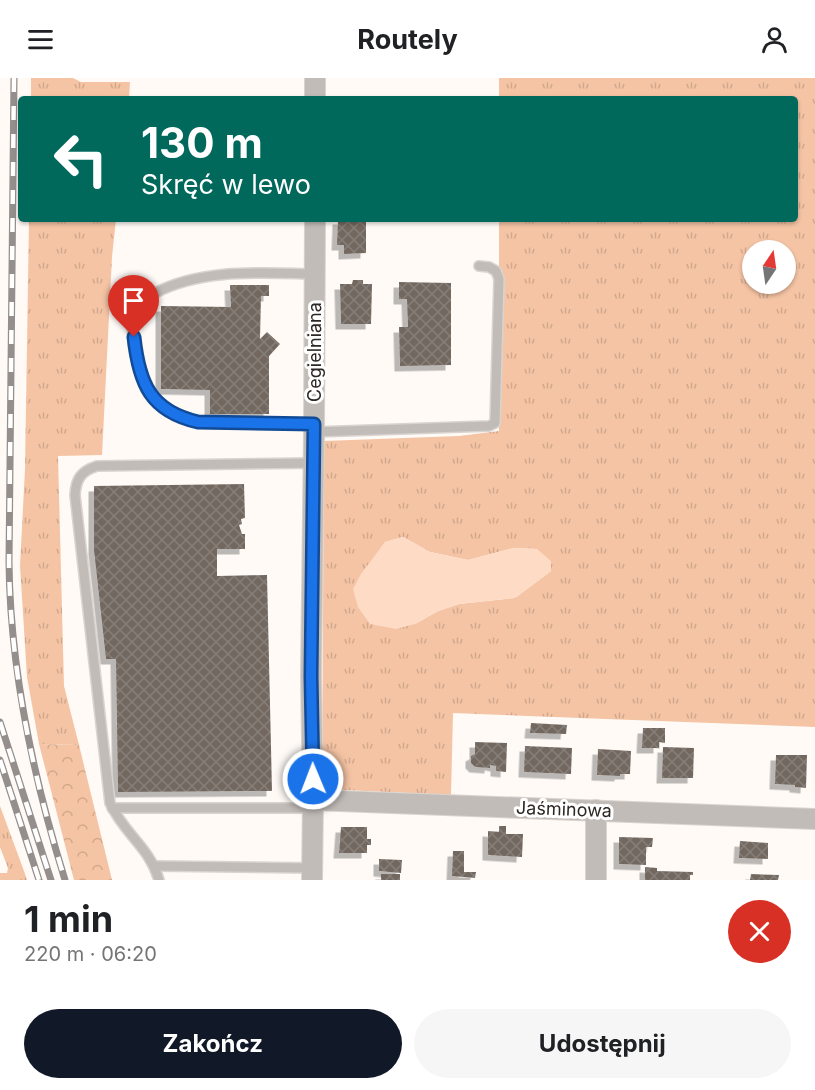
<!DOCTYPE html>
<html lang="pl">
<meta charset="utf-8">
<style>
body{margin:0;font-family:Inter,sans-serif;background:#f6f6f6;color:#202124;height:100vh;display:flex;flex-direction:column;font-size:22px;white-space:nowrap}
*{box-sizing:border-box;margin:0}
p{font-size:20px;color:#757577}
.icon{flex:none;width:33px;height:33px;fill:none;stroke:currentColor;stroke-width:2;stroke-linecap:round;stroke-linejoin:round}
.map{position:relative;height:802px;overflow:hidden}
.panel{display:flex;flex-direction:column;background:#fff;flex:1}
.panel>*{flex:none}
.guide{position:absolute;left:18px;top:18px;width:780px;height:126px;border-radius:6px;box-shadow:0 2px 4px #0004;background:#00695c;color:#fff;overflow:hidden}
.needle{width:39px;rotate:13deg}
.controls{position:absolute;left:742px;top:162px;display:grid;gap:12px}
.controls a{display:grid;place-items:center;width:54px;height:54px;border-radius:50%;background:#fff;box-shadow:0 2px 4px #0004;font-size:30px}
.pin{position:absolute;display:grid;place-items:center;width:51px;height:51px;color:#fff;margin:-62px -26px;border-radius:50% 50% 50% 0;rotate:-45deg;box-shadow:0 0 6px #0007}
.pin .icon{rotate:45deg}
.me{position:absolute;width:66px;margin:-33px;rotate:359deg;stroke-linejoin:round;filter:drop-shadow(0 0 4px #0008)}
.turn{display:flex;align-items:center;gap:21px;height:126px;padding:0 24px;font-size:27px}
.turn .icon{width:78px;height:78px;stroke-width:2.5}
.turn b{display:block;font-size:42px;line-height:51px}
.round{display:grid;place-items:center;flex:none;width:63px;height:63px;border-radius:32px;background:#f6f6f6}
.summary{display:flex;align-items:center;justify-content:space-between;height:102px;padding:0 24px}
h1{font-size:36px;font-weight:700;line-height:45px}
.action{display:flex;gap:12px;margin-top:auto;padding:12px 24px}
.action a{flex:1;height:69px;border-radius:36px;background:#111827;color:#fff;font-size:24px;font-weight:700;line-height:69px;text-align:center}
.action a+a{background:#f6f6f6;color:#202124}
header{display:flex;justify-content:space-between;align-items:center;height:78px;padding:0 24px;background:#fff;font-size:27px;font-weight:700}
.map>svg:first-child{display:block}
.grass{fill:url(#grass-tufts);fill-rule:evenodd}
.forest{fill:url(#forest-crowns)}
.water{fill:#fddbc5}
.building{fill:url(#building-cross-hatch);filter:url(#shadow)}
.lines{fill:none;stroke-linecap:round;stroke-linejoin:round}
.service-casing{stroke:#d9d4d0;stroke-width:12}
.minor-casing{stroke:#d9d4d0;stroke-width:22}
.service{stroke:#c2bcb8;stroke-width:9}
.minor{stroke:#c2bcb8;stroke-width:20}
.rail-casing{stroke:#948f8c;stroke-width:7}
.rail{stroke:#fff;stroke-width:4.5;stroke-dasharray:14;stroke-linecap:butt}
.route-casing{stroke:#114b97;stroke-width:15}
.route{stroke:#1a73e8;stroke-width:10}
.labels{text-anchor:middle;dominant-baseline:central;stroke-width:6;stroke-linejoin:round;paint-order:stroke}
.street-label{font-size:18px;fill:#2c2724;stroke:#fff}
</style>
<header><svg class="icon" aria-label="menu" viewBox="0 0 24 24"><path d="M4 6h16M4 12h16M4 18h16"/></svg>Routely<svg class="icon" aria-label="person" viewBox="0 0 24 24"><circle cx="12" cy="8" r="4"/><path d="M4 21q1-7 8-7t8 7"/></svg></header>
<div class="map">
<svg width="815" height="802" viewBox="0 0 815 802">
<defs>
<pattern id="grass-tufts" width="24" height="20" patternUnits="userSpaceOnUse" patternTransform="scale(1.5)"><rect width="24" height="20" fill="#f5c4a4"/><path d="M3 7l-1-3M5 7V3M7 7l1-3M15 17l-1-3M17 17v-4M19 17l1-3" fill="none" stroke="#d2a88d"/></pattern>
<pattern id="forest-crowns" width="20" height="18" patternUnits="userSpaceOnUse" patternTransform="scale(1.5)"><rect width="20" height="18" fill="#f5c4a4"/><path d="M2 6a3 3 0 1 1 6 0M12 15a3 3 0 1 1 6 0" fill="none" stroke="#d2a88d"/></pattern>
<pattern id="building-cross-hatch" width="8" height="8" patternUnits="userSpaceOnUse" patternTransform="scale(1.5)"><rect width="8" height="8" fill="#736861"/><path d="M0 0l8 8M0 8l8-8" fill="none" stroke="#867e78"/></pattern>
<filter id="shadow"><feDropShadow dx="-5.5" dy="5.5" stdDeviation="0" flood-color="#0004"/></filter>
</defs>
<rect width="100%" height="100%" fill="#fffaf6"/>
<g class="grass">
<path d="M31,0H73L81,4H130L129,21H31Z"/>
<path d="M499,0H815V649L453,635L451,717L322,711L324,363L459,358L499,353V141H795V21H499ZM753,172H786V206H753ZM403,459L430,474L468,482L514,470L537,471L551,493L515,520L459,526L438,533L415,546L378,475L385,464Z"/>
<path d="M29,141H116L112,179L102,377L58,378L64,608L79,667L39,666L27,599L20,488L25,391Z"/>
<path d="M0,728L24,793L27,802H0V795H7L8,790L0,769Z"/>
</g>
<path class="forest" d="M39,666L79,667L112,802H74Z"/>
<path class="water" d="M403,459L430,474L468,482L514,470L537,471L551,483V493L515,520L459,526L438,533L415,546L396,551L370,546L358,529L353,511L361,496L385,464Z"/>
<g class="building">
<path d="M154,18H230L231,21H154Z"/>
<path d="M338,141H366V175L344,176V167H337Z"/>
<path d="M353,202H363V206H372L371,246H341L340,206H352Z"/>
<path d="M399,204L451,205V287L400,288L399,249H408L407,221H399Z"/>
<path d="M230,207H269V218H261L260,261L267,254L280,266L269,278V336H210V312L161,311V228L231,229Z"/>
<path d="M244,406L245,440L241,441L242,446L239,447L242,456H245V471H217V498L267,497L272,713L118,714L116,581H106L94,472V408Z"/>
<path d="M531,645L567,647L566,656L530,655Z"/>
<path d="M643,650H665V665L659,664V670H642Z"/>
<path d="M475,664L507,665L506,694L496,693V688L490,687V690L475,689L471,685V678L475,676Z"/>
<path d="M525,668L572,670L571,696L524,694Z"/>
<path d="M663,669L694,670L693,700H662Z"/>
<path d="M598,671L631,673L630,696H620V698L597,697Z"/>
<path d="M776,677H807L806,710L795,709V707L775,706Z"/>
<path d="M499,748H506V756H523L522,779L488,777V753L499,754Z"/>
<path d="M341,749H367V761H371V767H367V775H339Z"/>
<path d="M619,759L653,760L652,769H646V787L619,786Z"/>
<path d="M740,763L768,765V781L739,780Z"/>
<path d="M453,773H464V794H476L475,800L452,798Z"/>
<path d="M379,781L402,782L401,795L379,793Z"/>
<path d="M645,789L657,790V793L693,794V797H690V802H645Z"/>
<rect x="381" y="796" width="19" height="6"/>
<path d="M751,796L779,797L778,802H750Z"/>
</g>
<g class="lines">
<defs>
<g id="service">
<path d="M314,196C261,195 203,190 155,215C147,219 137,225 135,233C127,256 139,303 154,321C165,335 181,340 198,344L314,346"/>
<path d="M314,354L489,348L495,345L499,201L496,193L489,189L479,188"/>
<path d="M112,730H313"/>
<path d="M155,788L312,790"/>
<path d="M159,802C149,768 124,756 110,725L75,417C76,401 81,393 97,388L314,385"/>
</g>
<g id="minor">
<path d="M315,0V21"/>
<path d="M313,722L815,741"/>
<path d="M596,732V802"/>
<path d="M312,802L313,722L311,598L314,354L315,141"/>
</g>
</defs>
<use href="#service" class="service-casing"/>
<use href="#minor" class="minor-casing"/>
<use href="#service" class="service"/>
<use href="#minor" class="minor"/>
<defs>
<g id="rail">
<path d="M14,0L9,484C10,592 33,699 65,802"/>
<path d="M0,644L51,802"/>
<path d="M0,682L39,802"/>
</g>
</defs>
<use href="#rail" class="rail-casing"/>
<use href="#rail" class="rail"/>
</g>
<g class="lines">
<defs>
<path id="route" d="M134,259C139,305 150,333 198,344L314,346L311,598L313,701"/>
</defs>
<use href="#route" class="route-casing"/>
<use href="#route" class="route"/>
</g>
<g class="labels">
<g class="street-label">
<text transform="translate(314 274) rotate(-90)">Cegielniana</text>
<text transform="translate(564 731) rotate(2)">Jaśminowa</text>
</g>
</g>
</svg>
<div class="controls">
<a><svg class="needle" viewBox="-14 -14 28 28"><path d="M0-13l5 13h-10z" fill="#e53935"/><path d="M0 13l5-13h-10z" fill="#757577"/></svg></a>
</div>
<div class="pin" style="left:134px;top:259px;background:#d93025"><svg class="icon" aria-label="arrive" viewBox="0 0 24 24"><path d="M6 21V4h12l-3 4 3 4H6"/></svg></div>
<svg class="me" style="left:313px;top:701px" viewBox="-20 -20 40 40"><circle r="17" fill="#1a73e8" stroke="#fff" stroke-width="3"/><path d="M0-11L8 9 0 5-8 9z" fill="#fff"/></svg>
<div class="guide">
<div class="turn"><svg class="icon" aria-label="left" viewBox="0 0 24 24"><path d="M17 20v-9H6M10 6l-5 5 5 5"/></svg><div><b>130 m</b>Skręć w lewo</div></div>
</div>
</div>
<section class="panel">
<div class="summary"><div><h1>1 min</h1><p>220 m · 06:20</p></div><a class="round" style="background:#d93025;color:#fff"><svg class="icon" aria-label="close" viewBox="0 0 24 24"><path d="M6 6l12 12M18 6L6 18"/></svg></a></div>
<div class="action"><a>Zakończ</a><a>Udostępnij</a></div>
</section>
